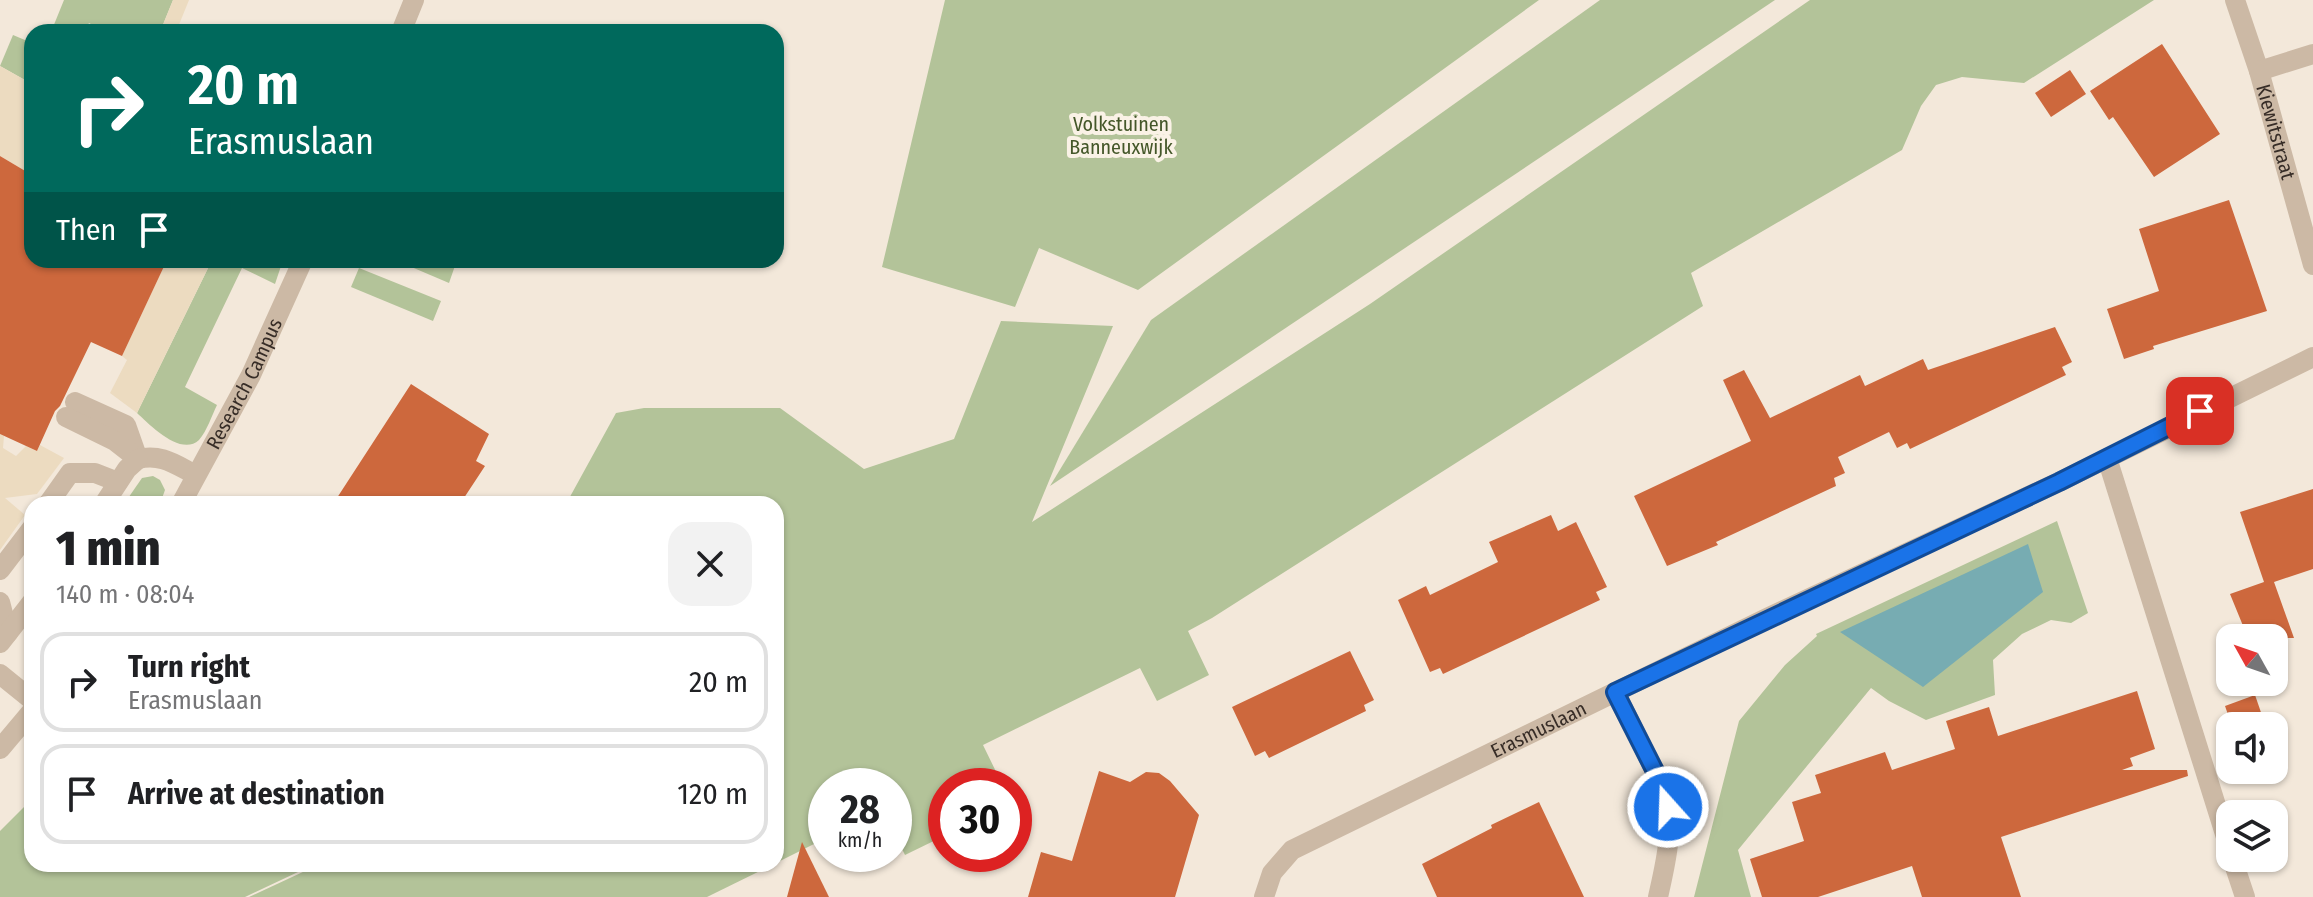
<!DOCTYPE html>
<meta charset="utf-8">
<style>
body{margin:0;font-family:"Fira Sans Condensed",sans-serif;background:#f2f2f2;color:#202124;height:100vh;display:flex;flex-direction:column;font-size:30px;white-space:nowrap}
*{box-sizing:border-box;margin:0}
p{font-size:26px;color:#757577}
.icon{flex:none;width:44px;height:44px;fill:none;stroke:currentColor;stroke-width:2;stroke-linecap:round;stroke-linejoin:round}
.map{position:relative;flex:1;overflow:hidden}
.details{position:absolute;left:24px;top:496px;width:760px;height:376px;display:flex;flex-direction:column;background:#fff;border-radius:24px;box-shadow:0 2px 6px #0004}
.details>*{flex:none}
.top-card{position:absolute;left:24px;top:24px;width:760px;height:244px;border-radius:24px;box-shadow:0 2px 6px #0004;background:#00695c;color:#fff;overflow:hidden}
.needle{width:52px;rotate:310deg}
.fabs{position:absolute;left:2216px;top:624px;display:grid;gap:16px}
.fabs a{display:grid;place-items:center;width:72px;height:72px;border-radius:16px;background:#fff;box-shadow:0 2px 6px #0004;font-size:40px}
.speed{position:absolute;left:808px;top:768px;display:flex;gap:16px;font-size:40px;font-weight:700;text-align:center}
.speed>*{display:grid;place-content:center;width:104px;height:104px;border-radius:50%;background:#fff;box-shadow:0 2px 6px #0004;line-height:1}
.speed small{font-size:20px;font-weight:400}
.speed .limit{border:12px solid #d22;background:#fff;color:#111}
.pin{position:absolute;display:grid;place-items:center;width:68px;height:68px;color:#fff;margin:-34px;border-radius:16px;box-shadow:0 4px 12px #0006}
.me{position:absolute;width:88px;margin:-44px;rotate:340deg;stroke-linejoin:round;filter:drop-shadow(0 0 6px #0008)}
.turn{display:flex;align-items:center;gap:28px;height:168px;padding:0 32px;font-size:36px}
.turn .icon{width:104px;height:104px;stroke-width:2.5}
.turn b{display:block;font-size:56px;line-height:68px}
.then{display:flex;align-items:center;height:76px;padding:0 32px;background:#0003;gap:16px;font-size:30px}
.round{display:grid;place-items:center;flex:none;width:84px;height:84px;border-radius:24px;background:#f2f2f2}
.overview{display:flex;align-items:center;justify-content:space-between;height:136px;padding:0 32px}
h1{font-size:48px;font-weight:800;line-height:60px}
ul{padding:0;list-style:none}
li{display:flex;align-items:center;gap:24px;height:100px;margin:0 16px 12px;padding:0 16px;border:4px solid #e0e0e0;border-radius:24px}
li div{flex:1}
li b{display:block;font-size:30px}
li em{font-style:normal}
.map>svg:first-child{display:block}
.green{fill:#b3c399}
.plaza{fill:#ecdbc0}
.water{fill:#77acb2}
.building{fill:#cd683d}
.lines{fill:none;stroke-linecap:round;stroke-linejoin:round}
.lane{stroke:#ccb9a5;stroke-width:20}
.street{stroke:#ccb9a5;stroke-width:20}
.route-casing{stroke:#114b97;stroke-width:20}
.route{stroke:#1a73e8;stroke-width:14}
.labels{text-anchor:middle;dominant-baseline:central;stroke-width:8;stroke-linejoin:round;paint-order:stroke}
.park-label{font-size:20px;fill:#445729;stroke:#faf2e6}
.street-label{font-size:20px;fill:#372d27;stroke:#faf2e6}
</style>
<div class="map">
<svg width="2313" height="897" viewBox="0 0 2313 897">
<rect width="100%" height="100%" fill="#f3e8da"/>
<g class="green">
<path d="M64,0H173L160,32H106L89,23L84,32H51Z"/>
<path d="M945,0H1539L1138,290L1039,248L1015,307L882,267Z"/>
<path d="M1600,0H1775L1050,486L1151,320Z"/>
<path d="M1810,0H2154L2024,83L1962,77L1936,85L1921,106L1902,150L1691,273L1703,306L1212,618L1188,631L1209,675L1157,701L1140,668L983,745L1003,786H946V835L905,855L894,833V786H826V838L776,863V504H566L616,413L644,408H780L864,469L954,439L1001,321L1113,326L1032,522L1370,304Z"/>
<path d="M13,35L32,43V84L0,66Z"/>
<path d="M212,260H283L275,284L242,268L185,387L217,405C212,415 207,431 199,440C181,457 150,425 137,413Z"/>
<path d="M395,260H457L449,283Z"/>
<path d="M359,268L441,301L433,321L351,287Z"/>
<path d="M153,476L160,480L165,490L160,504H124L142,478Z"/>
<path d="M2057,521L2088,613L2071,623L2051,620L2022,634L1993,660L1995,695L1926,720L1889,701L1871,688L1738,850L1751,897H1694L1739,721L1785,665L1817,636L1816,634Z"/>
<path d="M32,799V864H315L245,897H0V831Z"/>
<path d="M320,864H774L707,897H249Z"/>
</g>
<g class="plaza">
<path d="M173,0H189L176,32H160Z"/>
<path d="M0,66L32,84V175L0,156Z"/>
<path d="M167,260H212L137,413L110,393L127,360L122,356Z"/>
<path d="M0,434L4,436L3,448L16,456L26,446L37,451L40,445L64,458L37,494L5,498L25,515L0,550Z"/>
</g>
<path class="water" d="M2028,544L2043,592L1923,687L1840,632Z"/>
<g class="building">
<path d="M2162,44L2220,134L2154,177L2113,117L2109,120L2090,91Z"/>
<path d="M2070,70L2086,94L2051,117L2035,93Z"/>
<path d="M0,156L32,175V260H167L122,356L91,342L60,406L55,411L37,451L0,434Z"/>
<path d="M2229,200L2267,311L2153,346L2154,349L2124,359L2107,309L2159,291L2139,229Z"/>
<path d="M2055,327L2072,362L2062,367L2066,375L1910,449L1907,443L1897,448L1889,432L1838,457L1845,473L1834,478L1836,486L1716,542L1718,545L1667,566L1634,496L1751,441L1723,380L1744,370L1770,418L1860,375L1865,386L1923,359L1928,370Z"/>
<path d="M411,384L489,434L476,461L485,466L460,504H333Z"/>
<path d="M2313,489V569L2274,582L2294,638H2248L2230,594L2264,582L2240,512Z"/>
<path d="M1551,515L1558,531L1576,522L1607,587L1596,592L1600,600L1443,674L1440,668L1430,672L1398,600L1426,586L1430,595L1498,562L1489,542Z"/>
<path d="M1350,651L1374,700L1364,705L1366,711L1269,758L1265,751L1255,756L1232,707Z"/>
<path d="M2137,691L2155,749L2130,758L2133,766L2122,770H2187L2188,776L2001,837L2021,897H1922L1912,866L1818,897H1762L1750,859L1804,841L1792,802L1821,793L1815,775L1885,752L1892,770L1955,749L1946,721L1989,707L1998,736Z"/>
<path d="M2255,695L2265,724L2232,726L2225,706Z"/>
<path d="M1099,771L1130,782L1146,772L1159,773L1170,781L1199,815L1175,897H1028L1041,852L1072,861Z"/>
<path d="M1539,802L1584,897H1437L1422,864L1492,828L1491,825Z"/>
<path d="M802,842L829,897H787Z"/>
</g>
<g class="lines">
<g class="lane">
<path d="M75,402L126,425L138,459"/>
<path d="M66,417L115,441L138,459"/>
<path d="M2107,458L2230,850"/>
<path d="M138,459C161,453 176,465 196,475"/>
<path d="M48,504L70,473H95L118,482"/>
<path d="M0,570L32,528"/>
<path d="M0,602L8,633"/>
<path d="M2232,858L2245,897"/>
</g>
<g class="street">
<path id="s1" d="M2235,0L2259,71L2313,265"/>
<path d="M401,32L414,0"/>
<path d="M2259,71L2313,54"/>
<path d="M104,504L127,469L138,459"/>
<path id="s2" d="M181,504L251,375L303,260"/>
<path d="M0,643L32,602"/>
<path d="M0,674L32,700"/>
<path d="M1615,692L1664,789C1674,830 1667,857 1658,897"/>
<path d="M0,749L32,711"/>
<path id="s3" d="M1264,897L1272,873L1292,850L1769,617L2059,482L2313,357"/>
</g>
</g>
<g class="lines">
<defs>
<path id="route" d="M1668,807L1664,789L1615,692L2059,482L2200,411"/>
</defs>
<use href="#route" class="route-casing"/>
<use href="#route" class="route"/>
</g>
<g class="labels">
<g class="park-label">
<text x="1121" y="124">Volkstuinen<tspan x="1121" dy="23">Banneuxwijk</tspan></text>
</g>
<g class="street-label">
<text stroke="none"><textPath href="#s1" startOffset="138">Kiewitstraat</textPath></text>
<text stroke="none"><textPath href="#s2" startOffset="136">Research Campus</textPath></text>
<text stroke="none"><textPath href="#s3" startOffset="330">Erasmuslaan</textPath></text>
</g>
</g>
</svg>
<div class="fabs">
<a><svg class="needle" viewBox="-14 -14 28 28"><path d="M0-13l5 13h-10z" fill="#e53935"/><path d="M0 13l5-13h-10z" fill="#757577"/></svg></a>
<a><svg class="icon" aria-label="sound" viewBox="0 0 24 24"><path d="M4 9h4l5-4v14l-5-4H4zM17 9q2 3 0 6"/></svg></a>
<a><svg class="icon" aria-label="layers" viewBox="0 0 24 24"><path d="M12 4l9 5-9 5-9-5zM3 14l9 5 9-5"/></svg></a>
</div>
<div class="speed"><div>28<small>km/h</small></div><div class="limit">30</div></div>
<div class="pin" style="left:2200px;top:411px;background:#d93025"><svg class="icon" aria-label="arrive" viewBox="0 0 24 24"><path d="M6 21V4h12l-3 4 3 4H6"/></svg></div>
<svg class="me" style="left:1668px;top:807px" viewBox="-20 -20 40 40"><circle r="17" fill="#1a73e8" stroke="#fff" stroke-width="3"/><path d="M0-11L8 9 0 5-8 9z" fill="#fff"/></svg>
<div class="top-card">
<div class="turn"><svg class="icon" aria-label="right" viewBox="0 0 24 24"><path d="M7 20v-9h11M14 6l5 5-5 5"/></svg><div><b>20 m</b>Erasmuslaan</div></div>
<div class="then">Then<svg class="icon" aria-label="arrive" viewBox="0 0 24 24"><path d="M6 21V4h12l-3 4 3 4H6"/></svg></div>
</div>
<section class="details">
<div class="overview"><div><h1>1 min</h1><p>140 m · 08:04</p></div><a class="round"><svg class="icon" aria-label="close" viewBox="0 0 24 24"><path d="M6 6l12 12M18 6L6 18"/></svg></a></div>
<ul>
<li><svg class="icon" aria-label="right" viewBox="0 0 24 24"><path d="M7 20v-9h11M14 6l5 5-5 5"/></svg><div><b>Turn right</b><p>Erasmuslaan</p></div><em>20 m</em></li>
<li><svg class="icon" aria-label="arrive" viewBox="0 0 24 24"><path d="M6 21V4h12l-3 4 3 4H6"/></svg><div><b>Arrive at destination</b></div><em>120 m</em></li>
</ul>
</section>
</div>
